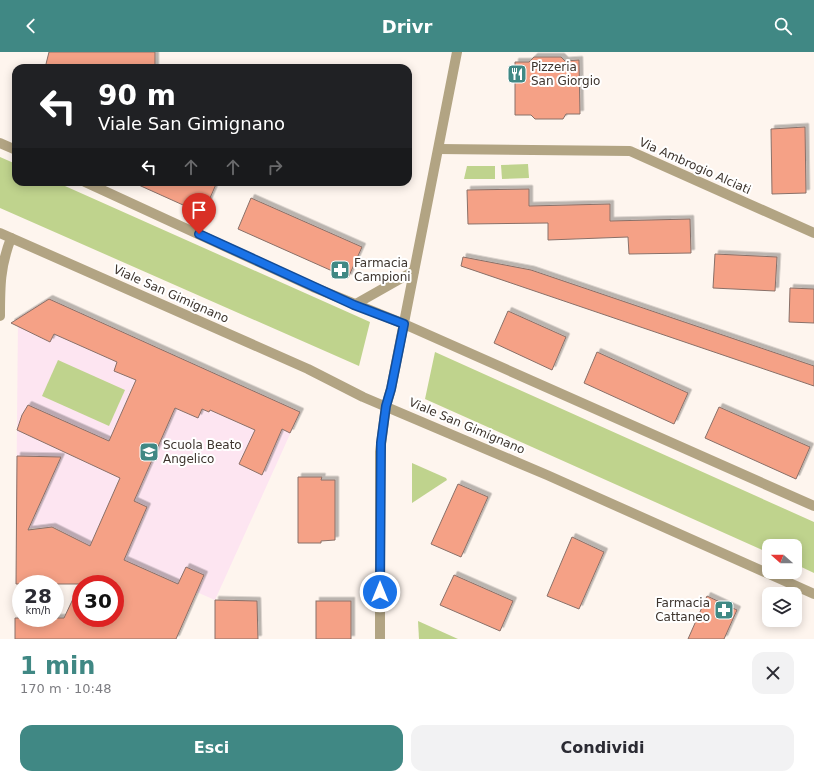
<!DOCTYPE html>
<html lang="it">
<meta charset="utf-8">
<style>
body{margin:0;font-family:"DejaVu Sans",sans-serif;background:#f2f2f3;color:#2b2b33;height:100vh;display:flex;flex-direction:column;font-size:15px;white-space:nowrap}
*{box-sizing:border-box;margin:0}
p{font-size:13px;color:#7c7c81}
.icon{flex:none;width:22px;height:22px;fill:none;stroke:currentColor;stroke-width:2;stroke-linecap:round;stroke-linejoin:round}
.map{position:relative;height:587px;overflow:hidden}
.side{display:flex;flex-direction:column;background:#fff;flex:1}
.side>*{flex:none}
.guide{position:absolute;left:12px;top:12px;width:400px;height:122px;border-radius:12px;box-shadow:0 2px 10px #0003;background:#202124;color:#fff;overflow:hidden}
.needle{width:26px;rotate:291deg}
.controls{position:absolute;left:762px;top:487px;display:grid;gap:8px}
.controls a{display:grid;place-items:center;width:40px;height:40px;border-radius:8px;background:#fff;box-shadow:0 2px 10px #0003;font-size:20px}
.speed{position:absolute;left:12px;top:523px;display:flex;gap:8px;font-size:20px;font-weight:700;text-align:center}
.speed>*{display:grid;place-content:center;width:52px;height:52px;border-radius:50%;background:#fff;box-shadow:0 2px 10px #0003;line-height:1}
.speed small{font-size:10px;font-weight:400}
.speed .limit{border:6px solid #d22;background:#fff;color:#111}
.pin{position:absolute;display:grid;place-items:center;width:34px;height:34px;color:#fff;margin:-41px -17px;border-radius:50% 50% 50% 0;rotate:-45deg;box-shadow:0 0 4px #0007}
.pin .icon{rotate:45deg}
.me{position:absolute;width:44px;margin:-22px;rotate:0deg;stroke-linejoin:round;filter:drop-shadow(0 0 3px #0008)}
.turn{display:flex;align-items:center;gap:14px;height:84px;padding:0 20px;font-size:18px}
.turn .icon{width:52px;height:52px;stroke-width:2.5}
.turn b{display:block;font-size:28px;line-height:34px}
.lanes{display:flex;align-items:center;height:38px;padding:0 20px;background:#0003;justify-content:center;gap:20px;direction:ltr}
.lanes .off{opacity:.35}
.round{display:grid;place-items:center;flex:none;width:42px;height:42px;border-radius:12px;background:#f2f2f3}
.headline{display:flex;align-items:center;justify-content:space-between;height:68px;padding:0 20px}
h1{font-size:24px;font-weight:600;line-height:30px;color:#408884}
.primary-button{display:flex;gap:8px;margin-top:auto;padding:8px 20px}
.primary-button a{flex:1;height:46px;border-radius:12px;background:#408884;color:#fff;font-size:16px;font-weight:600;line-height:46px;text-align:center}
.primary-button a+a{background:#f2f2f3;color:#2b2b33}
header{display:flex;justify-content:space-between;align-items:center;height:52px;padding:0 20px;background:#408884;color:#fff;font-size:18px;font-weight:600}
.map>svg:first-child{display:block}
.education{fill:#fde5f1}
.green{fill:#bfd38d}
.building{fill:#f5a186;stroke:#897068;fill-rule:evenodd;filter:url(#shadow)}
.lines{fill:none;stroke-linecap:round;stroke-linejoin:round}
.street{stroke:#b2a483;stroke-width:10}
.route-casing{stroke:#114b97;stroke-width:10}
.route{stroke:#1a73e8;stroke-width:7}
.labels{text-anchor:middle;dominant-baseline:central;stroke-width:4;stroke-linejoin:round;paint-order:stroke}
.poi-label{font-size:12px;fill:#3d342d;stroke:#fff;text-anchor:start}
.street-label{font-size:12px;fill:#3d342d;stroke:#fff}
</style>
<header><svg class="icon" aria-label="back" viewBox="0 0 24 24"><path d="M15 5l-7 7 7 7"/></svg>Drivr<svg class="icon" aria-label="search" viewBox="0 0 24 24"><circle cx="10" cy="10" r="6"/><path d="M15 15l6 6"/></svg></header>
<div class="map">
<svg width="814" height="587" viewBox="0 0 814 587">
<defs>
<filter id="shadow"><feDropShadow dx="3.5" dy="-3.5" stdDeviation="0" flood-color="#0004"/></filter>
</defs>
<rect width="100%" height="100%" fill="#fef5ee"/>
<path class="education" d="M49,247L300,360L215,548L90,494L54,475L16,477L18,266Z"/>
<g class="green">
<path d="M0,105L16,112V130H56L370,270L359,314L0,156Z"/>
<path d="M528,112L529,126L502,127L501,113Z"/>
<path d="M467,114H495V127H464Z"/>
<path d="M435,300L814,470V521L795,512V494H769V501L425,347Z"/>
<path d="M58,308L125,338L109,374L42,344Z"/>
<path d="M412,411L446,426L447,428L412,451Z"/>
<path d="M418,569L458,587H419Z"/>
</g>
<g class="building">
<path d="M49,0H155V16H45Z"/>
<path d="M534,5H561L565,9L579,8L580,62H566L563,67H535L531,63H515V10H529Z"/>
<path d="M805,75L806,141L772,142L771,77Z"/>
<path d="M132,130H217L203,162Z"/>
<path d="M529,137V154L610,152V169L690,167L691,201L629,202L628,185L548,188V171L468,172L467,138Z"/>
<path d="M251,146L362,195L348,226L238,177Z"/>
<path d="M715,202L777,205L775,239L713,236Z"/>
<path d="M463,205L531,218L814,314V334L461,214Z"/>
<path d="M790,236L814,237V271L789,270Z"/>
<path d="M49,247L300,360L290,381L282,377L262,423L239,412L255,378L210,358L209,360L202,357L198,366L175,356L134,449L147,455L124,508L178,532L186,515L204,523L176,587H15V566H64L80,532H16L17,404L61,405L28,478L52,475L90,494L120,426L17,378L22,363L28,353L109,389L136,328L114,319L117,310L54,282L50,290L11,271ZM81,532H115V566H81Z"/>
<path d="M508,259L566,285L552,318L494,291Z"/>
<path d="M597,300L688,341L674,372L584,331Z"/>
<path d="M719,355L810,395L796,427L705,386Z"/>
<path d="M298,425H322L321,428H335V488L321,489V491H298Z"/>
<path d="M458,432L488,445L461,505L431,492Z"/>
<path d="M572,485L604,500L579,557L547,544Z"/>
<path d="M454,523L513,549L500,579L440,553Z"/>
<path d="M707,544L737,558L724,587H688Z"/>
<path d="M215,548L257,549L258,587H215Z"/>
<rect x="316" y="549" width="35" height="38"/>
</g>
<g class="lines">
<g class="street">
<path d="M0,91L16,98"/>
<path d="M439,97L630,99L814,181"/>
<path d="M85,130L313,235L404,272L814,454"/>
<path d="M0,181L308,317L363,345L547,423L814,542"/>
<path d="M354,253L414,219"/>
<path d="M0,264C0,234 0,215 11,186"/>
<path d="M380,587V400L386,354L391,337L457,0"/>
</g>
</g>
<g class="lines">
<defs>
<path id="route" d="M199,182L354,253L404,272L391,337L386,354L381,391L380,540"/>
</defs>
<use href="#route" class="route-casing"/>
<use href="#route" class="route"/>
</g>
<defs>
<symbol id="restaurant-square" viewBox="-11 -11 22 22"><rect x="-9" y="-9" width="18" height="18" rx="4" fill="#408884" stroke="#fff"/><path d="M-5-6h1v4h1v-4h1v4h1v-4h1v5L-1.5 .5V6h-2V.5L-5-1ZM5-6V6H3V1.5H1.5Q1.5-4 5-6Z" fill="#fff"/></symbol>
<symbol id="pharmacy-square" viewBox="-11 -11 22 22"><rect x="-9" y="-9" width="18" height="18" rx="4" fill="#408884" stroke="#fff"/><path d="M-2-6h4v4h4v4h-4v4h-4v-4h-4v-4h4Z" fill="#fff"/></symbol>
<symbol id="school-square" viewBox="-11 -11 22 22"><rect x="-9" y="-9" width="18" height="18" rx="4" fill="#408884" stroke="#fff"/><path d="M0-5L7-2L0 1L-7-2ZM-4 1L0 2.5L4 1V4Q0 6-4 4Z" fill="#fff"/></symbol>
</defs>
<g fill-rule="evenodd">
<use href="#restaurant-square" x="506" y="11" width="22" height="22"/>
<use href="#pharmacy-square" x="329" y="207" width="22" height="22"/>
<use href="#school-square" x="138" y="389" width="22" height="22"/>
<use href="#pharmacy-square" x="713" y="547" width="22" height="22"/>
</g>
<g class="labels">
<g class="poi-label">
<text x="531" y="15">Pizzeria<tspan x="531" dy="14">San Giorgio</tspan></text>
<text x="354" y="211">Farmacia<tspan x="354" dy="14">Campioni</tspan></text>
<text x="163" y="393">Scuola Beato<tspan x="163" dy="14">Angelico</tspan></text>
<text x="710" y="551" text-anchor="end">Farmacia<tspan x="710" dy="14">Cattaneo</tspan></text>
</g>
<g class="street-label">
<text transform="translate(695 114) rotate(24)">Via Ambrogio Alciati</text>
<text transform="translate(171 242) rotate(24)">Viale San Gimignano</text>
<text transform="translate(467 374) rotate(23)">Viale San Gimignano</text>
</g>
</g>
</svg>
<div class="controls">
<a><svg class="needle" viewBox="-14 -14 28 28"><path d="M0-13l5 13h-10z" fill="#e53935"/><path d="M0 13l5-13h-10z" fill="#7c7c81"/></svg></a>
<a><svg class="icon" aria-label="layers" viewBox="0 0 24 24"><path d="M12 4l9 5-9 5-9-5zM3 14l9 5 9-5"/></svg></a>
</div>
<div class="speed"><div>28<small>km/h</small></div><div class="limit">30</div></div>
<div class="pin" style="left:199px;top:182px;background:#d93025"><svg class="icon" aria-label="arrive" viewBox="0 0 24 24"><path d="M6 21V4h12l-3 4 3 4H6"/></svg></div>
<svg class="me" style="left:380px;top:540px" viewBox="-20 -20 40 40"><circle r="17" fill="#1a73e8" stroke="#fff" stroke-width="3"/><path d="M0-11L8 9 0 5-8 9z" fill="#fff"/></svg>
<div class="guide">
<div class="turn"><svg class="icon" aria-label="left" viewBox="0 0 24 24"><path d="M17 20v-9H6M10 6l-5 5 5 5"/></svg><div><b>90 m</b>Viale San Gimignano</div></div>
<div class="lanes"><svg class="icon" aria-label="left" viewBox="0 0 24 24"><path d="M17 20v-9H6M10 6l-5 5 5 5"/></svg><svg class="icon off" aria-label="ahead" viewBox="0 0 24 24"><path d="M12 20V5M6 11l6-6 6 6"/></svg><svg class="icon off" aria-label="ahead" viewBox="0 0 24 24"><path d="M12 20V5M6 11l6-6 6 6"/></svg><svg class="icon off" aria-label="right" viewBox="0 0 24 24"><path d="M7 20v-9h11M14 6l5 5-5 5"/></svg></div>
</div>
</div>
<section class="side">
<div class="headline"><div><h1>1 min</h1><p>170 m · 10:48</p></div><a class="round"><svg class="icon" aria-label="close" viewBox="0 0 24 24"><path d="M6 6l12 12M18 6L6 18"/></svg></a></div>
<div class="primary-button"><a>Esci</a><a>Condividi</a></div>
</section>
